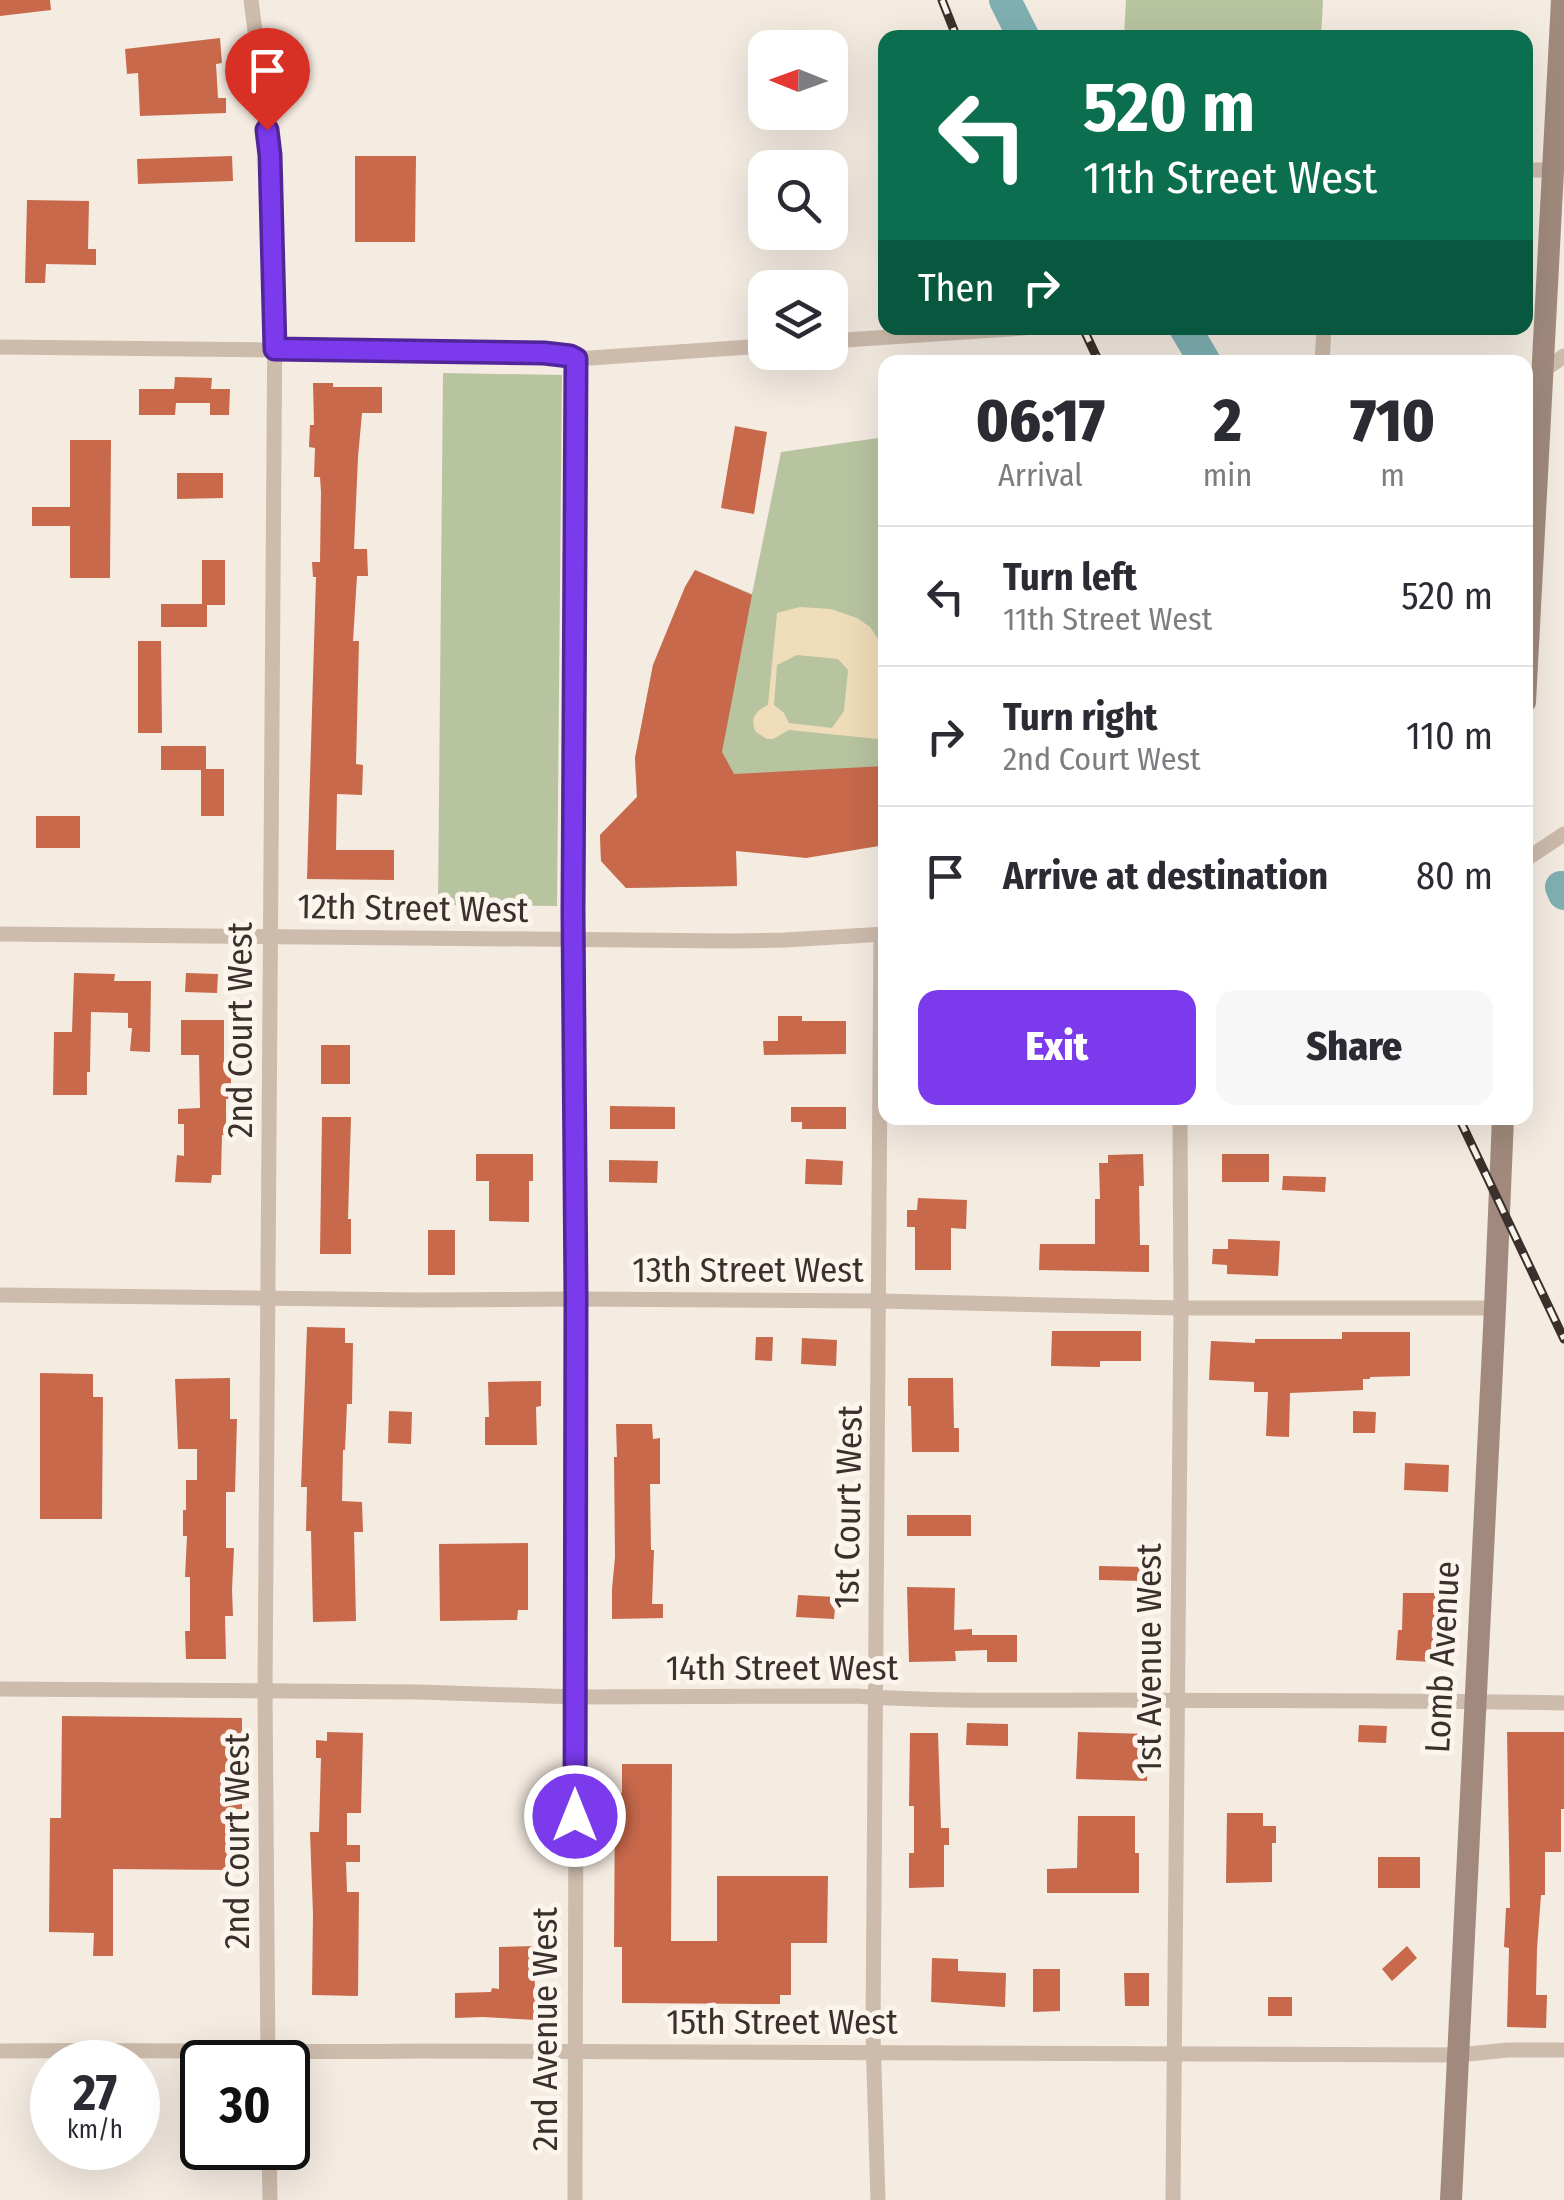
<!DOCTYPE html>
<style>
body{margin:0;font-family:"Fira Sans Condensed",sans-serif;background:#f7f7f7;color:#2b2b33;height:100vh;display:flex;flex-direction:column;font-size:38px;white-space:nowrap}
*{box-sizing:border-box;margin:0}
p{font-size:32px;color:#7c7c81}
.icon{flex:none;width:55px;height:55px;fill:none;stroke:currentColor;stroke-width:2;stroke-linecap:round;stroke-linejoin:round}
.map{position:relative;flex:1;overflow:hidden}
.details{position:absolute;left:878px;top:355px;width:655px;height:770px;display:flex;flex-direction:column;background:#fff;border-radius:20px;box-shadow:0 10px 40px #0002}
.details>*{flex:none}
.guide{position:absolute;left:878px;top:30px;width:655px;height:305px;border-radius:20px;box-shadow:0 10px 40px #0002;background:#0b6e4f;color:#fff;overflow:hidden}
.needle{width:65px;rotate:271deg}
.controls{position:absolute;left:748px;top:30px;display:grid;gap:20px}
.controls a{display:grid;place-items:center;width:100px;height:100px;border-radius:20px;background:#fff;box-shadow:0 10px 40px #0002;font-size:50px}
.speed{position:absolute;left:30px;top:2040px;display:flex;gap:20px;font-size:50px;font-weight:700;text-align:center}
.speed>*{display:grid;place-content:center;width:130px;height:130px;border-radius:50%;background:#fff;box-shadow:0 10px 40px #0002;line-height:1}
.speed small{font-size:25px;font-weight:400}
.speed .limit{border:5px solid #111;border-radius:15px;background:#fff;color:#111}
.pin{position:absolute;display:grid;place-items:center;width:85px;height:85px;color:#fff;margin:-102px -42px;border-radius:50% 50% 50% 0;rotate:-45deg;box-shadow:0 0 10px #0007}
.pin .icon{rotate:45deg}
.me{position:absolute;width:110px;margin:-55px;rotate:0deg;stroke-linejoin:round;filter:drop-shadow(0 0 8px #0008)}
.turn{display:flex;align-items:center;gap:35px;height:210px;padding:0 40px;font-size:45px}
.turn .icon{width:130px;height:130px;stroke-width:2.5}
.turn b{display:block;font-size:70px;line-height:85px}
.then{display:flex;align-items:center;height:95px;padding:0 40px;background:#0003;gap:20px;font-size:38px}
.eta{display:flex;justify-content:space-evenly;align-items:center;height:170px;text-align:center}
.eta b{font-size:60px;font-weight:800;line-height:70px}
.cta{display:flex;gap:20px;margin-top:auto;padding:20px 40px}
.cta a{flex:1;height:115px;border-radius:20px;background:#7c3aed;color:#fff;font-size:40px;font-weight:800;line-height:115px;text-align:center}
.cta a+a{background:#f7f7f7;color:#2b2b33}
ul{padding:0;list-style:none}
li{display:flex;align-items:center;gap:30px;height:140px;padding:0 40px;border-top:2px solid #e1e1e2}
li div{flex:1}
li b{display:block;font-size:38px}
li em{font-style:normal}
.map>svg:first-child{display:block}
.green{fill:#b8c4a0}
.sand{fill:#efdcb8;fill-rule:evenodd}
.lines{fill:none;stroke-linecap:round;stroke-linejoin:round}
.river{stroke:#7fb0b2;stroke-width:32}
.building{fill:#c8694b}
.minor{stroke:#cdbbac;stroke-width:15}
.secondary{stroke:#a18a7d;stroke-width:22}
.rail-casing{stroke:#3b302b;stroke-width:9}
.rail{stroke:#fbf5ee;stroke-width:5;stroke-dasharray:15;stroke-linecap:butt}
.route-casing{stroke:#51269a;stroke-width:25}
.route{stroke:#7c3aed;stroke-width:18}
.labels{text-anchor:middle;dominant-baseline:central;stroke-width:10;stroke-linejoin:round;paint-order:stroke}
.street-label{font-size:35px;fill:#3b302b;stroke:#fbf5ee}
</style>
<div class="map">
<svg width="1564" height="2200" viewBox="0 0 1564 2200">
<rect width="100%" height="100%" fill="#f4ebe1"/>
<g class="green">
<path d="M1126,0H1323L1321,37H1124Z"/>
<path d="M443,373L562,375L557,906L438,905Z"/>
<path d="M885,437V845L685,846L676,855L736,856L737,886L626,888L601,861L600,835L637,797L635,758L653,665L685,587L695,570L752,594L781,452Z"/>
</g>
<path class="sand" d="M800,607L831,609L857,618L870,627L885,649V727L878,739L789,730L773,739H767L756,732C749,719 756,710 768,705L777,613ZM797,655L838,659L848,670L844,711L832,728L789,723L784,713L774,705L777,665Z"/>
<g class="lines">
<g class="river">
<path d="M1005,0L1024,38"/>
<path d="M1185,328L1205,362"/>
<path d="M1561,887L1564,894"/>
</g>
</g>
<g class="building">
<path d="M0,0H50L51,10L0,16Z"/>
<path d="M220,38L222,63L216,64L218,98H226V113L140,116L138,73L127,74L125,49Z"/>
<path d="M232,156L233,181L138,184L137,159Z"/>
<path d="M355,156H416L415,242H355Z"/>
<path d="M27,200L89,201L88,249H96V265L46,264L45,283H25Z"/>
<path d="M175,377L212,378L211,389H230L229,415H210V403H176L175,415H139V389H174Z"/>
<path d="M313,383H333V387H382V413H362L358,457L354,549H367L368,576H357L353,641H359L356,764L363,765L362,795L337,794L336,850H394V880L307,879L316,577H313L312,562H320L321,492L320,477H314L315,448L309,447L310,425H314Z"/>
<path d="M735,426L767,432L754,514L721,508Z"/>
<path d="M70,440H111L110,578H70V526H32V507H70Z"/>
<path d="M177,473H223V498L177,499Z"/>
<path d="M202,560H225V605H207V627H161V604H202Z"/>
<path d="M695,570L752,595L722,752L734,774L885,766V845L806,858L736,851L737,886L626,888L601,861L600,835L637,797L635,758L653,665L685,587Z"/>
<path d="M138,641H161L162,733H138Z"/>
<path d="M161,746H206V769H224V816H201V770H161Z"/>
<rect x="36" y="816" width="44" height="32"/>
<path d="M74,973L115,974L114,981H151L150,1052L130,1051L132,1028H128V1013L91,1012L90,1072H87V1095H53L54,1032H72Z"/>
<path d="M186,973L218,974L217,993L185,992Z"/>
<path d="M778,1016H802V1021H846V1054L764,1055L763,1041H778Z"/>
<path d="M181,1020H224V1068H231V1099H226V1135H222L221,1175H212L211,1183L175,1182L177,1155L184,1156V1124H178V1109L200,1108L199,1055H181Z"/>
<rect x="321" y="1045" width="29" height="39"/>
<path d="M610,1106L675,1107V1129H610Z"/>
<path d="M791,1107H846V1129H802V1122H791Z"/>
<path d="M322,1117H351L348,1219H351V1254H320Z"/>
<path d="M476,1154H533V1181H529V1222L489,1221V1181H476Z"/>
<path d="M1143,1154L1144,1186H1139L1140,1245H1149V1272L1039,1270L1040,1244H1095V1199H1100L1099,1163H1108V1155Z"/>
<rect x="1222" y="1154" width="47" height="28"/>
<path d="M806,1159L843,1161L842,1185L805,1184Z"/>
<path d="M609,1160L658,1161L657,1183L609,1182Z"/>
<path d="M1283,1176L1326,1177L1325,1192L1282,1190Z"/>
<path d="M918,1198L967,1200L966,1229L951,1228V1270H915V1227H907V1210H917Z"/>
<rect x="428" y="1230" width="27" height="45"/>
<path d="M1228,1239L1280,1241L1278,1276L1227,1274V1265L1212,1264L1213,1249H1228Z"/>
<path d="M307,1327L345,1328V1343H353L352,1404H347L345,1450H343L342,1501L362,1502L363,1532H354L356,1621L313,1622L311,1531H306L307,1487H301Z"/>
<path d="M1052,1331H1141V1361H1100V1367L1051,1366Z"/>
<path d="M1342,1332H1410V1376L1370,1377V1379H1363V1390L1290,1393L1289,1437L1266,1436L1268,1392H1254V1382L1209,1380L1211,1341L1255,1343V1339H1342Z"/>
<path d="M756,1337H773L772,1361L755,1360Z"/>
<path d="M802,1338L837,1340L836,1366L801,1364Z"/>
<path d="M40,1373L93,1374V1397H103L102,1519H40Z"/>
<path d="M230,1378V1419H237L235,1492H226V1548H234L232,1590L233,1616H225L226,1659H186L185,1631H190V1577H185L187,1536H183V1510H186V1480H197V1449H178L175,1379Z"/>
<path d="M908,1378H953L954,1428H959V1452H912L911,1406H908Z"/>
<path d="M541,1381V1406L536,1407L537,1445H485V1417H489L488,1382Z"/>
<path d="M389,1411L412,1412L411,1444L388,1443Z"/>
<path d="M1353,1411L1376,1412L1375,1433H1353Z"/>
<path d="M616,1424H652L653,1439L660,1438V1484H650L651,1550H654L652,1604H663V1618L612,1619V1589L615,1557L614,1457H617Z"/>
<path d="M1405,1463L1449,1465L1448,1492L1404,1490Z"/>
<rect x="907" y="1515" width="64" height="21"/>
<path d="M528,1543V1610H518L517,1620L440,1621L439,1544Z"/>
<path d="M1099,1566L1144,1567V1581L1099,1580Z"/>
<path d="M907,1587L955,1588L954,1630L972,1629V1635H1017V1662H987V1650L955,1651L956,1661L909,1662Z"/>
<path d="M1403,1593H1438L1437,1646H1433L1432,1662L1396,1660L1398,1630H1402Z"/>
<path d="M798,1595L836,1597L834,1619L796,1617Z"/>
<path d="M62,1716L242,1718V1809H230L229,1870L113,1869V1956H93L94,1933L49,1932L50,1818H61Z"/>
<path d="M967,1723L1008,1724V1746L966,1745Z"/>
<path d="M1359,1725L1387,1726L1386,1743L1358,1742Z"/>
<path d="M327,1732L363,1733L361,1813H347V1845H360V1862H346L347,1892H359L358,1996L312,1995L313,1914L310,1832H319L321,1758H316V1740L327,1741Z"/>
<path d="M1078,1732L1149,1734L1147,1781L1076,1779Z"/>
<path d="M1507,1732H1564V1809H1561V1852H1545V1895H1541L1537,1949L1536,1995H1547L1546,2028L1507,2027L1509,1948L1504,1947L1506,1908H1510Z"/>
<path d="M910,1733H938L941,1828H949V1845H944V1887L909,1888V1853H914V1806H909Z"/>
<path d="M622,1764H672L671,1941H717V1876H828L827,1943H791V1995H780V2004L622,2003V1947H614L615,1792L622,1793Z"/>
<path d="M1227,1813H1263V1826H1276V1843H1272V1882L1226,1883Z"/>
<path d="M1078,1816H1135V1853H1139V1893H1047V1869L1077,1868Z"/>
<rect x="1378" y="1857" width="42" height="31"/>
<path d="M534,1946L535,1991H538L537,2020L483,2017L455,2018V1993L491,1992L492,1988L499,1989V1947Z"/>
<path d="M1407,1946L1417,1958L1392,1981L1382,1969Z"/>
<path d="M932,1958L958,1959V1971L1006,1973L1005,2007L931,2002Z"/>
<path d="M1033,1969H1060V2011L1033,2012Z"/>
<path d="M1124,1973H1149V2006H1125Z"/>
<rect x="1268" y="1997" width="24" height="19"/>
</g>
<g class="lines">
<g class="minor">
<path d="M251,0L271,155L275,308L265,1691L268,2062"/>
<path d="M1525,170H1554"/>
<path d="M830,341L1024,328"/>
<path d="M0,347L544,353L570,356L576,359L765,346"/>
<path d="M1322,362L1324,328"/>
<path d="M1544,370L1564,356"/>
<path d="M1525,860L1564,834"/>
<path d="M0,934L730,941L785,940L885,934"/>
<path d="M0,1295L419,1300L577,1299L880,1301L1181,1308H1495"/>
<path d="M0,1689L419,1692L576,1697L855,1696C941,1702 1028,1700 1114,1700C1264,1701 1414,1700 1564,1703"/>
<path d="M0,2051C140,2049 279,2053 419,2051L1458,2055L1508,2050H1564"/>
<path d="M269,2148L270,2200"/>
<path d="M575,2200L577,1299L573,940L576,359"/>
<path d="M878,2200L873,2034L881,935"/>
<path d="M1173,2200L1181,1308L1180,1118"/>
</g>
<g class="secondary">
<path d="M1525,702L1562,0"/>
<path d="M1451,2200L1495,1308L1503,1118"/>
</g>
<defs>
<g id="rail">
<path d="M942,0L957,38"/>
<path d="M1083,328L1099,362"/>
<path d="M1459,1118L1564,1339"/>
</g>
</defs>
<use href="#rail" class="rail-casing"/>
<use href="#rail" class="rail"/>
</g>
<g class="lines">
<defs>
<path id="route" d="M267,130L270,155L275,349L544,353L570,356L576,359L573,912L576,1298L575,1816"/>
</defs>
<use href="#route" class="route-casing"/>
<use href="#route" class="route"/>
</g>
<g class="labels">
<g class="street-label">
<text transform="translate(413 908) rotate(1)">12th Street West</text>
<text transform="translate(240 1030) rotate(-90)">2nd Court West</text>
<text x="748" y="1270">13th Street West</text>
<text transform="translate(848 1507) rotate(-89)">1st Court West</text>
<text transform="translate(1442 1657) rotate(-87)">Lomb Avenue</text>
<text transform="translate(1149 1659) rotate(-90)">1st Avenue West</text>
<text x="782" y="1668">14th Street West</text>
<text transform="translate(237 1841) rotate(-90)">2nd Court West</text>
<text x="782" y="2022">15th Street West</text>
<text transform="translate(545 2029) rotate(-90)">2nd Avenue West</text>
</g>
</g>
</svg>
<div class="controls">
<a><svg class="needle" viewBox="-14 -14 28 28"><path d="M0-13l5 13h-10z" fill="#e53935"/><path d="M0 13l5-13h-10z" fill="#7c7c81"/></svg></a>
<a><svg class="icon" aria-label="search" viewBox="0 0 24 24"><circle cx="10" cy="10" r="6"/><path d="M15 15l6 6"/></svg></a>
<a><svg class="icon" aria-label="layers" viewBox="0 0 24 24"><path d="M12 4l9 5-9 5-9-5zM3 14l9 5 9-5"/></svg></a>
</div>
<div class="speed"><div>27<small>km/h</small></div><div class="limit">30</div></div>
<div class="pin" style="left:267px;top:130px;background:#d93025"><svg class="icon" aria-label="arrive" viewBox="0 0 24 24"><path d="M6 21V4h12l-3 4 3 4H6"/></svg></div>
<svg class="me" style="left:575px;top:1816px" viewBox="-20 -20 40 40"><circle r="17" fill="#7c3aed" stroke="#fff" stroke-width="3"/><path d="M0-11L8 9 0 5-8 9z" fill="#fff"/></svg>
<div class="guide">
<div class="turn"><svg class="icon" aria-label="left" viewBox="0 0 24 24"><path d="M17 20v-9H6M10 6l-5 5 5 5"/></svg><div><b>520 m</b>11th Street West</div></div>
<div class="then">Then<svg class="icon" aria-label="right" viewBox="0 0 24 24"><path d="M7 20v-9h11M14 6l5 5-5 5"/></svg></div>
</div>
<section class="details">
<div class="eta">
<div><b>06:17</b><p>Arrival</p></div>
<div><b>2</b><p>min</p></div>
<div><b>710</b><p>m</p></div>
</div>
<ul>
<li><svg class="icon" aria-label="left" viewBox="0 0 24 24"><path d="M17 20v-9H6M10 6l-5 5 5 5"/></svg><div><b>Turn left</b><p>11th Street West</p></div><em>520 m</em></li>
<li><svg class="icon" aria-label="right" viewBox="0 0 24 24"><path d="M7 20v-9h11M14 6l5 5-5 5"/></svg><div><b>Turn right</b><p>2nd Court West</p></div><em>110 m</em></li>
<li><svg class="icon" aria-label="arrive" viewBox="0 0 24 24"><path d="M6 21V4h12l-3 4 3 4H6"/></svg><div><b>Arrive at destination</b></div><em>80 m</em></li>
</ul>
<div class="cta"><a>Exit</a><a>Share</a></div>
</section>
</div>
